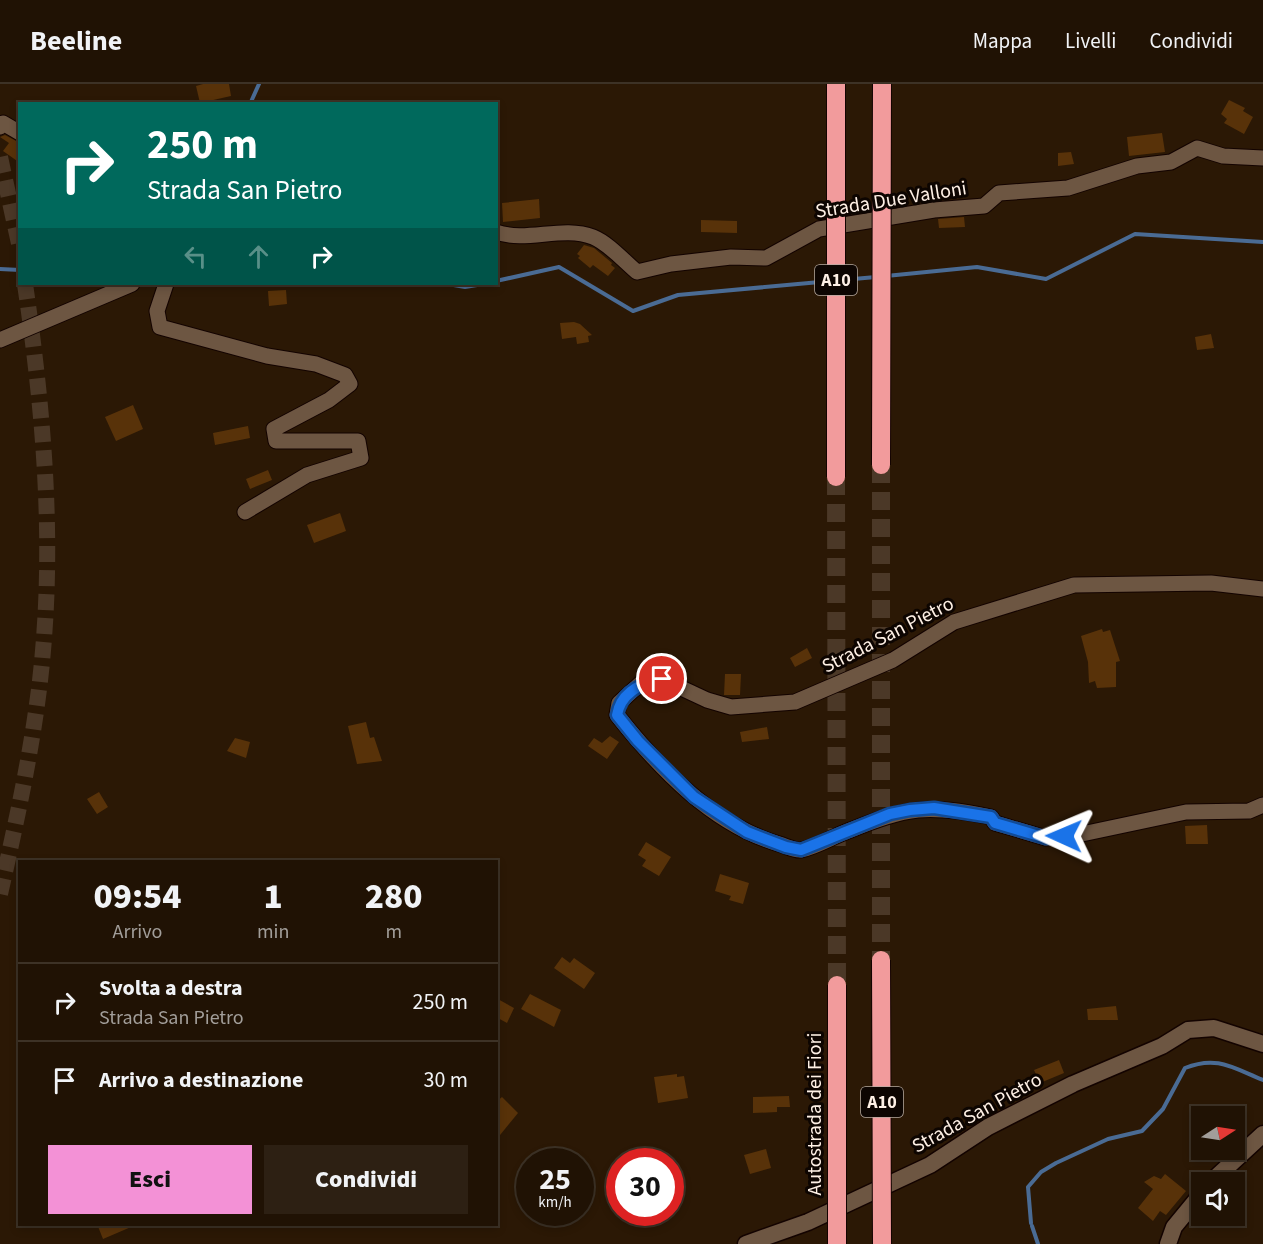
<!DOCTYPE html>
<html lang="it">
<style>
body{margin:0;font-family:"Source Sans 3",sans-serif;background:#2d2013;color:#f1f3f6;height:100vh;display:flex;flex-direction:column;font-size:22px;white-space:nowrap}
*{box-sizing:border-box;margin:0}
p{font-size:20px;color:#a29e9a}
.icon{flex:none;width:33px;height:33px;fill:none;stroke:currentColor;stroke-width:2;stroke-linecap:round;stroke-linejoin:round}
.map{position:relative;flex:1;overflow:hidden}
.sheet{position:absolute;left:18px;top:776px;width:480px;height:366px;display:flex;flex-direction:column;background:#201204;border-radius:0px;box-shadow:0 3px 9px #0003,0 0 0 2px #3d3226}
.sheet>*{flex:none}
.top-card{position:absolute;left:18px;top:18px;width:480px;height:183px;border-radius:0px;box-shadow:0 3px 9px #0003,0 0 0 2px #3d3226;background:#00695c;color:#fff;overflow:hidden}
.needle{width:39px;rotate:78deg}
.buttons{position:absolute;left:1191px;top:1022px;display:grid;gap:12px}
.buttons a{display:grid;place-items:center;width:54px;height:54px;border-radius:0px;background:#201204;box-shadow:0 3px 9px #0003,0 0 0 2px #3d3226;font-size:30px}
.speed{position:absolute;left:516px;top:1064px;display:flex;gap:12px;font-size:30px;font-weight:700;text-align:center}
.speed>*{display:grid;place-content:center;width:78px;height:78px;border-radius:50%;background:#201204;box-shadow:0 3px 9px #0003,0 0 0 2px #3d3226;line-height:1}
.speed small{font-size:15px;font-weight:400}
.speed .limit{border:9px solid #d22;background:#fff;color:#111}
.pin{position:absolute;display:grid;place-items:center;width:51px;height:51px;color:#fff;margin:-26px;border:3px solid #fff;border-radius:50%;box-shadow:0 2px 6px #0007}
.me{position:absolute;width:66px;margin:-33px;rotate:271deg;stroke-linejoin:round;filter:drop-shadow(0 0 4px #0008)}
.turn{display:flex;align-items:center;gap:21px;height:126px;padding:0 30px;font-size:27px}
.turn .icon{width:78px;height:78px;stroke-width:2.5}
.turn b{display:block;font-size:42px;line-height:51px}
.lanes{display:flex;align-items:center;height:57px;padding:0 30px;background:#0003;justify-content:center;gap:30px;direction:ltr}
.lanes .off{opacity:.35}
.eta{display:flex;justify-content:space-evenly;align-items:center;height:102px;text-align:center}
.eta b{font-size:36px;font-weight:800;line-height:42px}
.cta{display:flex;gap:12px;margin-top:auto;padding:12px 30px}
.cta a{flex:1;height:69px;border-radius:0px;background:#f391d6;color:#111;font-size:24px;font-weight:800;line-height:69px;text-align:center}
.cta a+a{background:#2d2013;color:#f1f3f6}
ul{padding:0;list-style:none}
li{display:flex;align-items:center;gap:18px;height:78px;padding:0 30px;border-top:2px solid #3d3226}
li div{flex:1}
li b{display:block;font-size:22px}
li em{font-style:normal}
header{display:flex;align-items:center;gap:36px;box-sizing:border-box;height:84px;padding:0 30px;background:#201204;border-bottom:2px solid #3d3226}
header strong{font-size:28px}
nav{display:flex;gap:33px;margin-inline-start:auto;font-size:21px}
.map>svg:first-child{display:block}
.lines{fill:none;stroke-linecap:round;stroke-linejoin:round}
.stream{stroke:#4a6b94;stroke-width:4}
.building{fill:#583209}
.trunk-tunnel{stroke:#4b3827;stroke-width:16;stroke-dasharray:16 8;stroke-linecap:butt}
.motorway-tunnel{stroke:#4b3827;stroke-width:18;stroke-dasharray:18 9;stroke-linecap:butt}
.minor-casing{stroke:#130300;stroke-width:17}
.tertiary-casing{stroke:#130300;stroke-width:19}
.minor{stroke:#6d5642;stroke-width:15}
.tertiary{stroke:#6d5642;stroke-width:16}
.motorway-bridge-casing{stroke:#130300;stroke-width:20;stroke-linecap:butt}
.motorway-bridge{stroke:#f29b9c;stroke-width:18}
.route-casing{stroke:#114b97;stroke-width:15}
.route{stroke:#1a73e8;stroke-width:10}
.labels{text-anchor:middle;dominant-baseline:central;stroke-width:6;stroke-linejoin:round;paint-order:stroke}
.shield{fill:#0d0501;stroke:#b6aaa1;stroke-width:1.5}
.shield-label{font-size:18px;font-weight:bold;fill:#fef0e5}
.street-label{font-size:20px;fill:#fef0e5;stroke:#0d0501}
</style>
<header>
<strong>Beeline</strong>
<nav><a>Mappa</a><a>Livelli</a><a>Condividi</a></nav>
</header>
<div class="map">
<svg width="1263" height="1160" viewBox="0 0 1263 1160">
<rect width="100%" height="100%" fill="#2b1805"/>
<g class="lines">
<g class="stream">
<path d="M250,20L259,0"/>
<path d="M0,185L20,186"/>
<path d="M886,192L977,183L1046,195L1135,150L1263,158"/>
<path d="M842,196L876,193"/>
<path d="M496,197L559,183L633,227L678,211L831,197"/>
<path d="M448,200L465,203L483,200"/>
<path d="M1031,1139L1028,1103L1041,1088L1056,1079L1108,1055L1142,1047L1163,1025L1185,984C1217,971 1233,984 1263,996"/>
<path d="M1032,1142L1038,1160"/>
</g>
</g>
<g class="building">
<path d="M203,0H229L231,12L200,19L196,2Z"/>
<path d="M1229,16L1245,24L1243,27L1253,33L1244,50L1224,39L1227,35L1221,30Z"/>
<path d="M1162,49L1165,68L1129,72L1127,53Z"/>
<path d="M5,51L20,59V79L3,67L9,59L0,53Z"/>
<path d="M1071,68L1074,80L1058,82V69Z"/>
<path d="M539,115L540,134L503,138L502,119Z"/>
<path d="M964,133L965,143L939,144L938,135Z"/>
<path d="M701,136L737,137V149L701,148Z"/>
<path d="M584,161L594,164L612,179L611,181L615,184L608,192L593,181L590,184L578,174L580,172L577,170Z"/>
<path d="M286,206L287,220L269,222L268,207Z"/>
<path d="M574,238V241V238L580,240L592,251L588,252L589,258L577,260L576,253L562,255L560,239Z"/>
<path d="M1211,250L1214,264L1197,266L1195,253Z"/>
<path d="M133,321L143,345L116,357L105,333Z"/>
<path d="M248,342L250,354L215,361L213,349Z"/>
<path d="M268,386L272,396L250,405L246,395Z"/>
<path d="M340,429L346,447L314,459L307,441Z"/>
<path d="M1102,545L1103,548L1110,546L1120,577L1116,578V603L1097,604L1095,597L1089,599L1088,578L1081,552Z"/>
<path d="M807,564L812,574L795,583L790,574Z"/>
<path d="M725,590H741L740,611H724Z"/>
<path d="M366,638L370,654L374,653L382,677L357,680L348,642Z"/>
<path d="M767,643L769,655L742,658L740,648Z"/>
<path d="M610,652L619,658L607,675L588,662L594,654L602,659Z"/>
<path d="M235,654L250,658L246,674L227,667Z"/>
<path d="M99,708L108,723L97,730L87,715Z"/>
<path d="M1207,741L1208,760H1186L1185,742Z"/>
<path d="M646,758L671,773L659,792L642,782L646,776L638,771Z"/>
<path d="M720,790L749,799L743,820L729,816L731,812L715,807Z"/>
<path d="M562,873L570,879L574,874L595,889L584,905L554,884Z"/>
<path d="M530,910L561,926L554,943L521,925Z"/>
<path d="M496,914L514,924L507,939L496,933Z"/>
<path d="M1116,922L1118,936H1088L1087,925Z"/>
<path d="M1059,976L1064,989L1040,999L1034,986Z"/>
<path d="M677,990V993L684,992L688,1014L658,1019L654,993Z"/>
<path d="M789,1012L790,1023H777V1028L753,1029V1013Z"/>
<path d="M502,1013L518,1029L496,1056V1018Z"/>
<path d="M766,1065L771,1084L750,1090L744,1071Z"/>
<path d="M1165,1090L1186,1107L1166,1131L1160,1127L1153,1137L1138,1124L1153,1105L1144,1098L1154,1092L1161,1095Z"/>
<path d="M97,1140H138L103,1155Z"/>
</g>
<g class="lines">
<g class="trunk-tunnel">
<path d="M0,73L20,164"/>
<path d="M0,810C19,726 38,640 44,554C53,436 42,316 25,200"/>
</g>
<g class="motorway-tunnel">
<path d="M881,381V876"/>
<path d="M836,393L837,901"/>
</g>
<defs>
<g id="minor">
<path d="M0,43L3,39L20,49"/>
<path d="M496,148C527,159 562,141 593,153C608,159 624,177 637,188L671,180L731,173L766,174L819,145L934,126L984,122L999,109L1068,104L1137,82L1171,78L1197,64L1223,72L1263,74"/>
<path d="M166,200L157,227L160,243L267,272L316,280L345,291L350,300L329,316L274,345L276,357H358L361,374L307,391L245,428"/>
<path d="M0,256L132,200"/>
<path d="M1263,505L1211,499L1074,501L954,538L893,576L795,618L731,623L707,616L662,595L641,599L619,619L617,631C659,684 713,741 779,760C786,762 795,767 801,766C816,763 834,752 848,747C908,723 927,720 991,733L995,739L1046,754L1082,750L1186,728L1249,727L1263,721"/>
</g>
<g id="tertiary">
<path d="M1211,1098L1263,1050"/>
<path d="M746,1160L808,1138L930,1081L988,1043L1073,1000L1162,962L1188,946L1214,944L1263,960"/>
<path d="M1168,1160L1174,1143L1202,1109"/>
</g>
</defs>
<use href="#minor" class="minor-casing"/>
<use href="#tertiary" class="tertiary-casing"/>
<use href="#minor" class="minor"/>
<use href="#tertiary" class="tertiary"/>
<defs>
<g id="motorway-bridge">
<path d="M836,0V393"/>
<path d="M881,381L882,0"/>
<path d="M881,876L882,1160"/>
<path d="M837,1160V901"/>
</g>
</defs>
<use href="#motorway-bridge" class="motorway-bridge-casing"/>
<use href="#motorway-bridge" class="motorway-bridge"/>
</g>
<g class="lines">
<defs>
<path id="route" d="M662,595C641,599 621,608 617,631L638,657L694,713L747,748L786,763L801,766L890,730L910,726L934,724L991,733L995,739L1046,754L1064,752"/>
</defs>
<use href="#route" class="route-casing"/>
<use href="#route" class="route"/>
</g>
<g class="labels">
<g class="shield">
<rect x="815" y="181" width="42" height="30" rx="4.5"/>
<rect x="861" y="1003" width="42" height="30" rx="4.5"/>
</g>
<g class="shield-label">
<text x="836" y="196">A10</text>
<text x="882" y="1018">A10</text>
</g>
<g class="street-label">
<text transform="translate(891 116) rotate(-9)">Strada Due Valloni</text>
<text transform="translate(888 551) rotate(-27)">Strada San Pietro</text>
<text transform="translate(977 1029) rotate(-29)">Strada San Pietro</text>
<text transform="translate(815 1030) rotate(-90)">Autostrada dei Fiori</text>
</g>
</g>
</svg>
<div class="buttons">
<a><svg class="needle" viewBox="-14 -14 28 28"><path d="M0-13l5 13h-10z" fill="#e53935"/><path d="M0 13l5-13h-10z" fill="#a29e9a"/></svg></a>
<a><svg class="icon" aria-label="sound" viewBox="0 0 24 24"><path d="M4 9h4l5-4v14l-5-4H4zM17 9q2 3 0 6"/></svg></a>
</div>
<div class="speed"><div>25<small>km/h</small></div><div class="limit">30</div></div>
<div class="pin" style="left:662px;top:595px;background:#d93025"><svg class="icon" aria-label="arrive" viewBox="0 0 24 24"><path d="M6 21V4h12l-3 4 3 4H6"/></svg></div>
<svg class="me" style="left:1064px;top:752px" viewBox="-20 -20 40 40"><path d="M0-17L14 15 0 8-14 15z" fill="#1a73e8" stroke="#fff" stroke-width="4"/></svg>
<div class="top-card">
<div class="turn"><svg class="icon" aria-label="right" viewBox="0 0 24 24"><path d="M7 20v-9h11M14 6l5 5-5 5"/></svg><div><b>250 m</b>Strada San Pietro</div></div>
<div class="lanes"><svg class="icon off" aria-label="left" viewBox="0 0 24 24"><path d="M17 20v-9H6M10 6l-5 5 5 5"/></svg><svg class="icon off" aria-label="ahead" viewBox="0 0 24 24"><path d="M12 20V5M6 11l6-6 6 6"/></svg><svg class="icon" aria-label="right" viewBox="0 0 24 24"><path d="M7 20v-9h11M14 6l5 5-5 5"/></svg></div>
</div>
<section class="sheet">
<div class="eta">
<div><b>09:54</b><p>Arrivo</p></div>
<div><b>1</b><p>min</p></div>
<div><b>280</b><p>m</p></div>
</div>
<ul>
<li><svg class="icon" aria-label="right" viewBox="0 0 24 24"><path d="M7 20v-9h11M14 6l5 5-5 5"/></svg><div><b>Svolta a destra</b><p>Strada San Pietro</p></div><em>250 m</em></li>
<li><svg class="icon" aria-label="arrive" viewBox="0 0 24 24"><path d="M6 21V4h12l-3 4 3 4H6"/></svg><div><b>Arrivo a destinazione</b></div><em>30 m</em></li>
</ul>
<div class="cta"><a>Esci</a><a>Condividi</a></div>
</section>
</div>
